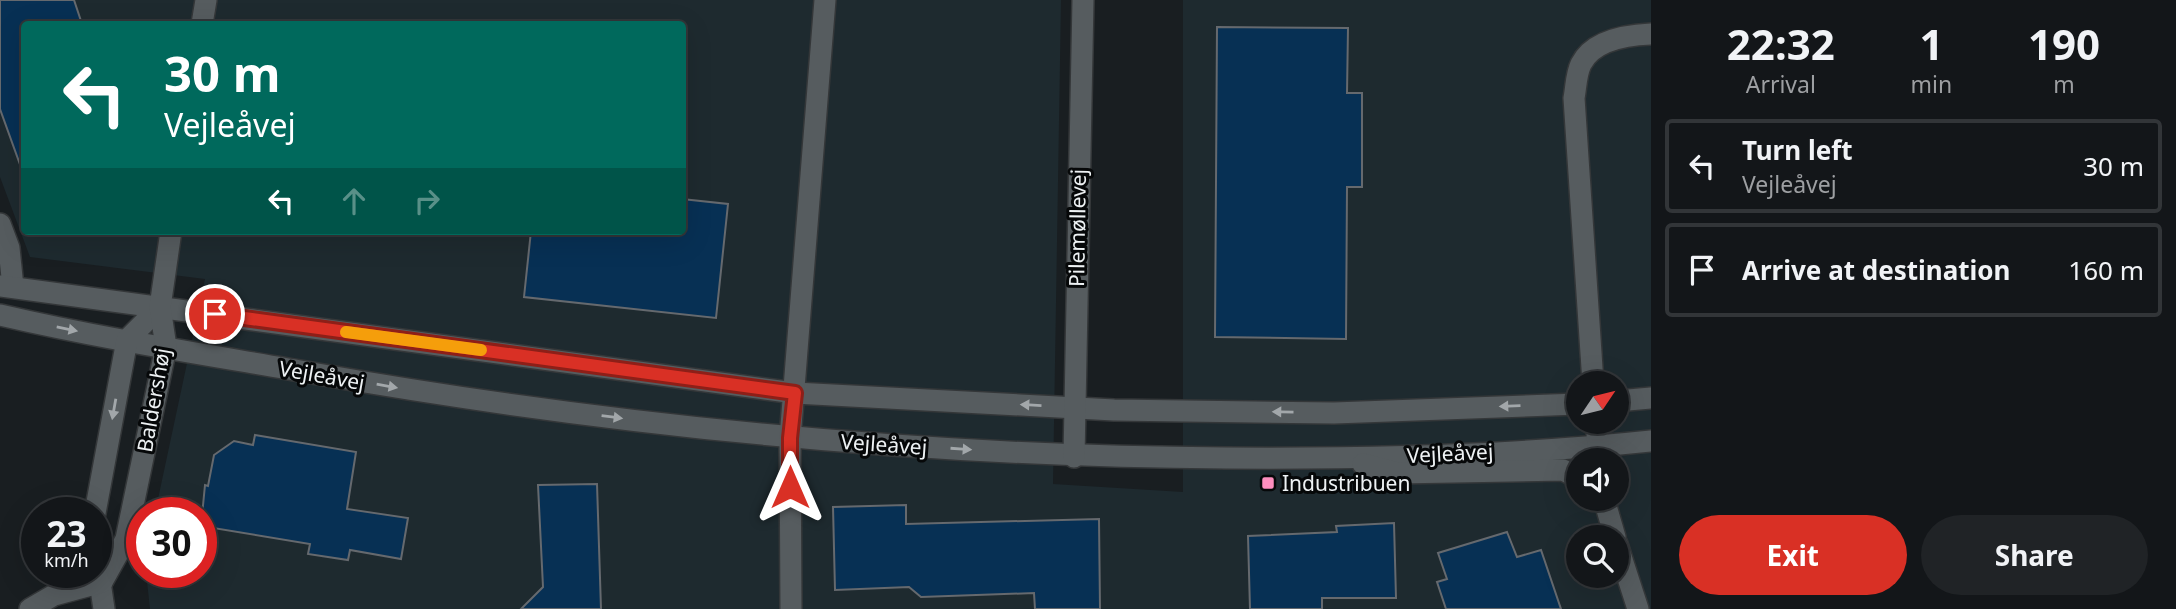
<!DOCTYPE html>
<meta charset="utf-8">
<style>
body{margin:0;font-family:"Noto Sans",sans-serif;background:#202326;color:#f1f3f6;height:100vh;display:flex;flex-direction:column;font-size:26px;white-space:nowrap}
*{box-sizing:border-box;margin:0}
p{font-size:23px;color:#9d9fa2}
.icon{flex:none;width:38px;height:38px;fill:none;stroke:currentColor;stroke-width:2;stroke-linecap:round;stroke-linejoin:round}
.map{position:relative;flex:1;overflow:hidden}
.side{display:flex;flex-direction:column;background:#131619;width:525px}
.side>*{flex:none}
.banner{position:absolute;left:21px;top:21px;width:665px;height:214px;border-radius:7px;box-shadow:0 7px 28px #0002,0 0 0 2px #323538;background:#00695c;color:#fff;overflow:hidden}
.needle{width:46px;rotate:55deg}
.controls{position:absolute;left:1566px;top:371px;display:grid;gap:14px}
.controls a{display:grid;place-items:center;width:63px;height:63px;border-radius:50%;background:#131619;box-shadow:0 7px 28px #0002,0 0 0 2px #323538;font-size:35px}
.speed{position:absolute;left:21px;top:497px;display:flex;gap:14px;font-size:35px;font-weight:700;text-align:center}
.speed>*{display:grid;place-content:center;width:91px;height:91px;border-radius:50%;background:#131619;box-shadow:0 7px 28px #0002,0 0 0 2px #323538;line-height:1}
.speed small{font-size:18px;font-weight:400}
.speed .limit{border:10px solid #d22;background:#fff;color:#111}
.pin{position:absolute;display:grid;place-items:center;width:60px;height:60px;color:#fff;margin:-30px;border:4px solid #fff;border-radius:50%;box-shadow:0 2px 7px #0007}
.me{position:absolute;width:77px;margin:-38px;rotate:0deg;stroke-linejoin:round;filter:drop-shadow(0 0 5px #0008)}
.turn{display:flex;align-items:center;gap:24px;height:147px;padding:0 28px;font-size:32px}
.turn .icon{width:91px;height:91px;stroke-width:2.5}
.turn b{display:block;font-size:49px;line-height:60px}
.lanes{display:flex;align-items:center;height:66px;padding:0 28px;background:#0003;justify-content:center;gap:35px;direction:ltr}
.lanes .off{opacity:.35}
.eta{display:flex;justify-content:space-evenly;align-items:center;height:119px;text-align:center}
.eta b{font-size:42px;font-weight:700;line-height:49px}
.button{display:flex;gap:14px;margin-top:auto;padding:14px 28px}
.button a{flex:1;height:80px;border-radius:42px;background:#d93025;color:#fff;font-size:28px;font-weight:700;line-height:80px;text-align:center}
.button a+a{background:#202326;color:#f1f3f6}
ul{padding:0;list-style:none}
li{display:flex;align-items:center;gap:21px;height:94px;margin:0 14px 10px;padding:0 14px;border:4px solid #323538;border-radius:7px}
li div{flex:1}
li b{display:block;font-size:26px}
li em{font-style:normal}
main{display:flex;flex:1;min-height:0}
.map>svg:first-child{display:block}
.built{fill:#1e2a2f;fill-rule:evenodd}
.building{fill:#073054;stroke:#65696e;stroke-width:2}
.lines{fill:none;stroke-linecap:round;stroke-linejoin:round}
.minor-casing{stroke:#343739;stroke-width:24}
.minor{stroke:#565c5f;stroke-width:21}
.oneway{fill:#a2a7aa}
.route-casing{stroke:#8d1f18;stroke-width:18}
.route{stroke:#d93025;stroke-width:12}
.slow{stroke:#f59e0b;stroke-width:12}
.poi-dot{fill:#fd8ebe;stroke:#060809;stroke-width:2.5}
.labels{text-anchor:middle;dominant-baseline:central;stroke-width:6;stroke-linejoin:round;paint-order:stroke}
.street-label{font-size:21px;fill:#eef2f4;stroke:#060809}
.poi-label{font-size:21px;fill:#eef2f4;stroke:#060809;text-anchor:start}
</style>
<main>
<div class="map">
<svg width="1651" height="609" viewBox="0 0 1651 609">
<rect width="100%" height="100%" fill="#191e21"/>
<path class="built" d="M0,0H1061L1053,484L1183,492V0H1651V609H150L146,572H201V513H155L205,279L30,257L0,177ZM24,24H682V231H24ZM1578,383H1617V422H1578ZM1578,460H1617V499H1578ZM1578,537H1617V576H1578Z"/>
<g class="building">
<path d="M0,0H74L82,24H24V170H22L0,109Z"/>
<path d="M1217,27L1348,28L1347,93H1362V187H1347L1346,339L1215,337Z"/>
<path d="M682,199L728,204L716,318L524,297L531,231H682Z"/>
<path d="M255,435L356,452L347,509L408,518L401,559L350,550L348,560L308,554L310,544L201,526L205,485L208,486L214,455L234,441L253,445Z"/>
<path d="M597,484L601,609H521L543,587L538,485Z"/>
<path d="M906,505V524L1099,519L1100,609H1035L1034,593L921,597L909,587L835,590L833,507Z"/>
<path d="M1394,523L1396,598H1322V609H1250L1248,536L1337,532L1336,526Z"/>
<path d="M1507,532L1517,557L1541,550L1561,609H1446L1437,582L1447,579L1438,553Z"/>
</g>
<g class="lines">
<defs>
<g id="minor">
<path d="M202,24L206,0"/>
<path d="M0,224L9,248L13,287"/>
<path d="M0,286L795,393L1114,410L1334,413L1578,404"/>
<path d="M0,315C103,339 208,355 312,373C614,426 919,456 1226,458C1367,459 1510,456 1651,441"/>
<path d="M1593,383L1574,98C1576,88 1576,74 1581,64C1593,40 1627,35 1651,34"/>
<path d="M1617,401L1651,398"/>
<path d="M1596,422L1599,458"/>
<path d="M1074,457L1083,0"/>
<path d="M1363,464L1397,473L1563,470L1578,478"/>
<path d="M1604,499L1615,537"/>
<path d="M95,513L127,340L160,307"/>
<path d="M1617,544L1638,609"/>
<path d="M96,555L104,609"/>
<path d="M102,582L126,539L166,347L160,307L171,231"/>
<path d="M30,609L54,595L102,582"/>
<path d="M791,609L790,438L825,0"/>
</g>
</defs>
<use href="#minor" class="minor-casing"/>
<use href="#minor" class="minor"/>
</g>
<defs><path id="oneway-solid" d="M-6-.8H1V-3.2L6.5 0L1 3.2V.8H-6Z" transform="scale(1.75)"/></defs>
<g class="oneway">
<use href="#oneway-solid" transform="translate(67 329) rotate(11)"/>
<use href="#oneway-solid" transform="translate(387 386) rotate(10)"/>
<use href="#oneway-solid" transform="translate(1031 405) rotate(-177)"/>
<use href="#oneway-solid" transform="translate(1510 406) rotate(178)"/>
<use href="#oneway-solid" transform="translate(114 409) rotate(100)"/>
<use href="#oneway-solid" transform="translate(1283 412) rotate(-179)"/>
<use href="#oneway-solid" transform="translate(612 417) rotate(7)"/>
<use href="#oneway-solid" transform="translate(961 449) rotate(4)"/>
</g>
<g class="lines">
<defs>
<path id="route" d="M215,314L795,393L790,438V487"/>
</defs>
<use href="#route" class="route-casing"/>
<use href="#route" class="route"/>
<path class="slow" d="M346,332L481,350"/>
</g>
<rect class="poi-dot" x="1261" y="476" width="14" height="14" rx="3.5"/>
<g class="labels">
<g class="street-label">
<text transform="translate(1077 228) rotate(-89)">Pilemøllevej</text>
<text transform="translate(322 375) rotate(10)">Vejleåvej</text>
<text transform="translate(153 400) rotate(-80)">Baldershøj</text>
<text transform="translate(884 444) rotate(4)">Vejleåvej</text>
<text transform="translate(1450 453) rotate(-3)">Vejleåvej</text>
</g>
<g class="poi-label">
<text x="1282" y="483">Industribuen</text>
</g>
</g>
</svg>
<div class="controls">
<a><svg class="needle" viewBox="-14 -14 28 28"><path d="M0-13l5 13h-10z" fill="#e53935"/><path d="M0 13l5-13h-10z" fill="#9d9fa2"/></svg></a>
<a><svg class="icon" aria-label="sound" viewBox="0 0 24 24"><path d="M4 9h4l5-4v14l-5-4H4zM17 9q2 3 0 6"/></svg></a>
<a><svg class="icon" aria-label="search" viewBox="0 0 24 24"><circle cx="10" cy="10" r="6"/><path d="M15 15l6 6"/></svg></a>
</div>
<div class="speed"><div>23<small>km/h</small></div><div class="limit">30</div></div>
<div class="pin" style="left:215px;top:314px;background:#d93025"><svg class="icon" aria-label="arrive" viewBox="0 0 24 24"><path d="M6 21V4h12l-3 4 3 4H6"/></svg></div>
<svg class="me" style="left:790px;top:487px" viewBox="-20 -20 40 40"><path d="M0-17L14 15 0 8-14 15z" fill="#d93025" stroke="#fff" stroke-width="4"/></svg>
<div class="banner">
<div class="turn"><svg class="icon" aria-label="left" viewBox="0 0 24 24"><path d="M17 20v-9H6M10 6l-5 5 5 5"/></svg><div><b>30 m</b>Vejleåvej</div></div>
<div class="lanes"><svg class="icon" aria-label="left" viewBox="0 0 24 24"><path d="M17 20v-9H6M10 6l-5 5 5 5"/></svg><svg class="icon off" aria-label="ahead" viewBox="0 0 24 24"><path d="M12 20V5M6 11l6-6 6 6"/></svg><svg class="icon off" aria-label="right" viewBox="0 0 24 24"><path d="M7 20v-9h11M14 6l5 5-5 5"/></svg></div>
</div>
</div>
<section class="side">
<div class="eta">
<div><b>22:32</b><p>Arrival</p></div>
<div><b>1</b><p>min</p></div>
<div><b>190</b><p>m</p></div>
</div>
<ul>
<li><svg class="icon" aria-label="left" viewBox="0 0 24 24"><path d="M17 20v-9H6M10 6l-5 5 5 5"/></svg><div><b>Turn left</b><p>Vejleåvej</p></div><em>30 m</em></li>
<li><svg class="icon" aria-label="arrive" viewBox="0 0 24 24"><path d="M6 21V4h12l-3 4 3 4H6"/></svg><div><b>Arrive at destination</b></div><em>160 m</em></li>
</ul>
<div class="button"><a>Exit</a><a>Share</a></div>
</section>
</main>
